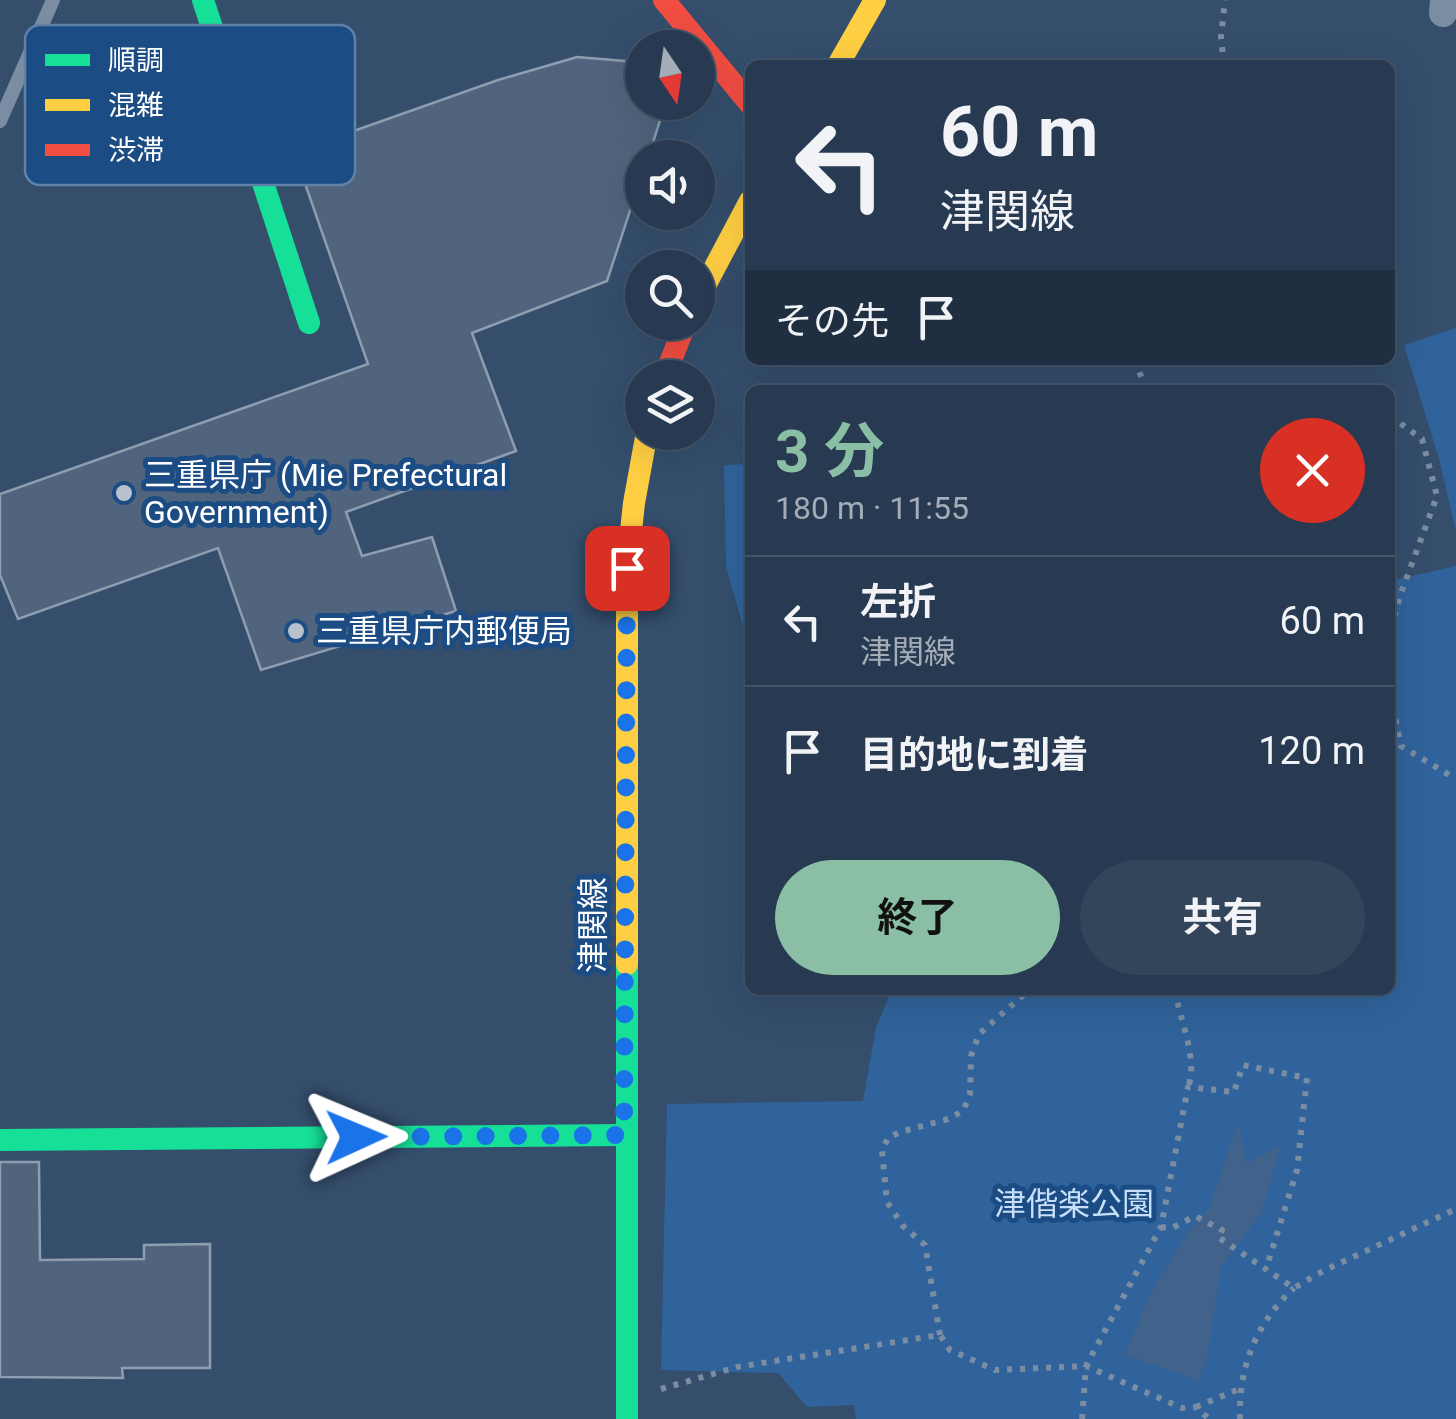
<!DOCTYPE html>
<html lang="ja">
<meta charset="utf-8">
<style>
body{margin:0;font-family:Roboto,"Noto Sans JP",sans-serif;background:#33455b;color:#f1f3f6;height:100vh;display:flex;flex-direction:column;font-size:38px;white-space:nowrap}
*{box-sizing:border-box;margin:0}
p{font-size:32px;color:#a4adb7}
.icon{flex:none;width:55px;height:55px;fill:none;stroke:currentColor;stroke-width:2;stroke-linecap:round;stroke-linejoin:round}
.map{position:relative;flex:1;overflow:hidden}
.panel{position:absolute;left:745px;top:385px;width:650px;height:610px;display:flex;flex-direction:column;background:#273a51;border-radius:15px;box-shadow:0 10px 40px #0002,0 0 0 2px #435468}
.panel>*{flex:none}
.banner{position:absolute;left:745px;top:60px;width:650px;height:305px;border-radius:15px;box-shadow:0 10px 40px #0002,0 0 0 2px #435468;background:#273a51;color:#f1f3f6;overflow:hidden}
.needle{width:65px;rotate:167deg}
.buttons{position:absolute;left:625px;top:30px;display:grid;gap:20px}
.buttons a{display:grid;place-items:center;width:90px;height:90px;border-radius:50%;background:#273a51;box-shadow:0 10px 40px #0002,0 0 0 2px #435468;font-size:50px}
.pin{position:absolute;display:grid;place-items:center;width:85px;height:85px;color:#fff;margin:-42px;border-radius:20px;box-shadow:0 5px 15px #0006}
.me{position:absolute;width:110px;margin:-55px;rotate:89deg;stroke-linejoin:round;filter:drop-shadow(0 0 8px #0008)}
.turn{display:flex;align-items:center;gap:35px;height:210px;padding:0 30px;font-size:45px}
.turn .icon{width:130px;height:130px;stroke-width:2.5}
.turn b{display:block;font-size:70px;line-height:85px}
.then{display:flex;align-items:center;height:95px;padding:0 30px;background:#0003;gap:20px;font-size:38px}
.round{display:grid;place-items:center;flex:none;width:105px;height:105px;border-radius:52px;background:#33455b}
.overview{display:flex;align-items:center;justify-content:space-between;height:170px;padding:0 30px}
h1{font-size:60px;font-weight:700;line-height:75px;color:#8abfa5}
.cta{display:flex;gap:20px;margin-top:auto;padding:20px 30px}
.cta a{flex:1;height:115px;border-radius:60px;background:#8abfa5;color:#111;font-size:40px;font-weight:700;line-height:115px;text-align:center}
.cta a+a{background:#33455b;color:#f1f3f6}
ul{padding:0;list-style:none}
li{display:flex;align-items:center;gap:30px;height:130px;padding:0 30px;border-top:2px solid #435468}
li div{flex:1}
li b{display:block;font-size:38px}
li em{font-style:normal}
.map>svg:first-child{display:block}
.green{fill:#30639b}
.water{fill:#41638b}
.building{fill:#50657d;stroke:#8e9eb0;stroke-width:2.5}
.lines{fill:none;stroke-linecap:round;stroke-linejoin:round}
.path{stroke:#7a8da2;stroke-width:6;stroke-dasharray:5 8;stroke-linecap:butt}
.lane{stroke:#7a8da2;stroke-width:14}
.street{stroke:#7a8da2;stroke-width:28}
.fast{stroke:#16e098;stroke-width:22}
.slow{stroke:#ffcf43;stroke-width:22}
.jam{stroke:#f24e42;stroke-width:22}
.route{stroke:#1a73e8;stroke-width:18;stroke-dasharray:0 32.4}
.poi-dot{fill:#b8c1cc;stroke:#1c4c84;stroke-width:4}
.labels{text-anchor:middle;dominant-baseline:central;stroke-width:10;stroke-linejoin:round;paint-order:stroke}
.poi-label{font-size:32px;fill:#fff;stroke:#1c4c84;text-anchor:start}
.street-label{font-size:32px;fill:#fff;stroke:#1c4c84}
.park-label{font-size:32px;fill:#c7dff8;stroke:#1c4c84}
.key{fill:#1c4c84;stroke:#6082a9;stroke-width:2.5}
.key-label{font-size:28px;fill:#fff}
</style>
<div class="map">
<svg width="1456" height="1419" viewBox="0 0 1456 1419">
<rect width="100%" height="100%" fill="#344e6c"/>
<g class="green">
<path d="M1456,328V531L1439,459L1404,345Z"/>
<path d="M750,464V651L726,566L724,465Z"/>
<path d="M1456,566V1419H856L854,1405L807,1407L778,1373L661,1370L667,1104L863,1101L876,1027L892,990H1390V581Z"/>
</g>
<path class="water" d="M1238,1122L1247,1164L1281,1144L1262,1212L1221,1267L1206,1365L1197,1380L1124,1355L1153,1289L1186,1236L1210,1207Z"/>
<g class="building">
<path d="M577,57L625,61L642,70V102H666L648,158H642V174L607,281L472,333L516,451L346,512L362,556L432,537L456,611L261,670L218,548L18,619L0,575V494L368,364L294,152L498,80Z"/>
<path d="M0,1162H39L40,1260L144,1259V1245L210,1244V1368H122L123,1378L0,1377Z"/>
</g>
<g class="lines">
<g class="path">
<path d="M1224,65L1221,37L1225,0"/>
<path d="M1135,360L1146,390"/>
<path d="M1390,416L1422,439L1437,496L1401,593L1392,624L1390,653"/>
<path d="M1390,694L1401,746L1456,779"/>
<path d="M1390,751L1401,746"/>
<path d="M1175,990C1179,1018 1199,1061 1188,1087"/>
<path d="M1161,1227L1172,1228L1195,1216L1222,1230L1218,1237L1294,1288L1323,1271L1456,1209"/>
<path d="M940,1335L925,1245L903,1226L887,1202L882,1150L888,1138L900,1132L948,1119L963,1111L970,1094L971,1056L979,1034L1029,990"/>
<path d="M661,1389L737,1367L940,1335L950,1350L995,1370L1086,1366L1182,1408L1196,1407L1209,1419"/>
<path d="M1196,1407L1239,1389"/>
<path d="M1082,1419L1086,1366L1161,1227L1188,1087L1234,1092L1243,1065L1307,1078L1297,1170L1266,1269"/>
<path d="M1240,1419C1238,1368 1256,1323 1294,1288"/>
</g>
<path class="lane" d="M0,121L53,0"/>
<path class="street" d="M1443,13L1444,0"/>
<g class="fast">
<path d="M203,0L309,323"/>
<path d="M627,964V1419"/>
<path d="M0,1140L625,1135"/>
</g>
<g class="slow">
<path d="M838,65L875,0"/>
<path d="M698,299L750,201"/>
<path d="M627,964V568L634,503L647,432"/>
</g>
<g class="jam">
<path d="M664,0L750,104"/>
<path d="M664,378L686,322"/>
</g>
</g>
<g class="lines">
<path class="route" d="M356,1137L624,1135L627,568"/>
</g>
<g class="poi-dot">
<circle cx="124" cy="493" r="10"/>
<circle cx="296" cy="631" r="10"/>
</g>
<g class="labels">
<g class="poi-label">
<text x="144" y="475">三重県庁 (Mie Prefectural<tspan x="144" dy="37">Government)</tspan></text>
<text x="316" y="631">三重県庁内郵便局</text>
</g>
<g class="street-label">
<text transform="translate(593 925) rotate(-90)">津関線</text>
</g>
<g class="park-label">
<text x="1074" y="1204">津偕楽公園</text>
</g>
</g>
<rect x="25" y="25" width="330" height="160" rx="15" class="key"/>
<rect x="45" y="54" width="45" height="12" fill="#16e098"/>
<rect x="45" y="99" width="45" height="12" fill="#ffcf43"/>
<rect x="45" y="144" width="45" height="12" fill="#f24e42"/>
<g class="key-label">
<text x="108" y="70">順調</text>
<text x="108" y="115">混雑</text>
<text x="108" y="160">渋滞</text>
</g>
</svg>
<div class="buttons">
<a><svg class="needle" viewBox="-14 -14 28 28"><path d="M0-13l5 13h-10z" fill="#e53935"/><path d="M0 13l5-13h-10z" fill="#a4adb7"/></svg></a>
<a><svg class="icon" aria-label="sound" viewBox="0 0 24 24"><path d="M4 9h4l5-4v14l-5-4H4zM17 9q2 3 0 6"/></svg></a>
<a><svg class="icon" aria-label="search" viewBox="0 0 24 24"><circle cx="10" cy="10" r="6"/><path d="M15 15l6 6"/></svg></a>
<a><svg class="icon" aria-label="layers" viewBox="0 0 24 24"><path d="M12 4l9 5-9 5-9-5zM3 14l9 5 9-5"/></svg></a>
</div>
<div class="pin" style="left:627px;top:568px;background:#d93025"><svg class="icon" aria-label="arrive" viewBox="0 0 24 24"><path d="M6 21V4h12l-3 4 3 4H6"/></svg></div>
<svg class="me" style="left:356px;top:1137px" viewBox="-20 -20 40 40"><path d="M0-17L14 15 0 8-14 15z" fill="#1a73e8" stroke="#fff" stroke-width="4"/></svg>
<div class="banner">
<div class="turn"><svg class="icon" aria-label="left" viewBox="0 0 24 24"><path d="M17 20v-9H6M10 6l-5 5 5 5"/></svg><div><b>60 m</b>津関線</div></div>
<div class="then">その先<svg class="icon" aria-label="arrive" viewBox="0 0 24 24"><path d="M6 21V4h12l-3 4 3 4H6"/></svg></div>
</div>
<section class="panel">
<div class="overview"><div><h1>3 分</h1><p>180 m · 11:55</p></div><a class="round" style="background:#d93025;color:#fff"><svg class="icon" aria-label="close" viewBox="0 0 24 24"><path d="M6 6l12 12M18 6L6 18"/></svg></a></div>
<ul>
<li><svg class="icon" aria-label="left" viewBox="0 0 24 24"><path d="M17 20v-9H6M10 6l-5 5 5 5"/></svg><div><b>左折</b><p>津関線</p></div><em>60 m</em></li>
<li><svg class="icon" aria-label="arrive" viewBox="0 0 24 24"><path d="M6 21V4h12l-3 4 3 4H6"/></svg><div><b>目的地に到着</b></div><em>120 m</em></li>
</ul>
<div class="cta"><a>終了</a><a>共有</a></div>
</section>
</div>
